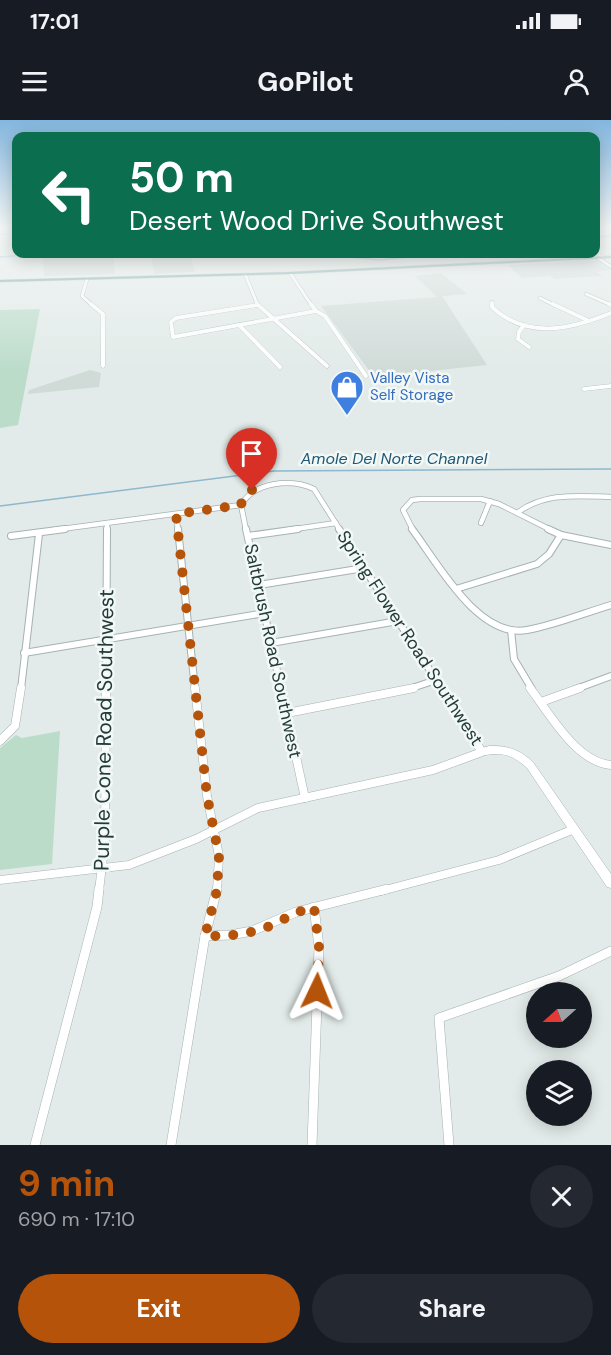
<!DOCTYPE html>
<meta charset="utf-8">
<style>
body{margin:0;font-family:"DM Sans",sans-serif;background:#242831;color:#f1f3f6;height:100vh;display:flex;flex-direction:column;font-size:22px;white-space:nowrap}
*{box-sizing:border-box;margin:0}
p{font-size:20px;color:#9ea1a6}
.icon{flex:none;width:33px;height:33px;fill:none;stroke:currentColor;stroke-width:2;stroke-linecap:round;stroke-linejoin:round}
.map{position:relative;height:1025px;overflow:hidden}
.sheet{display:flex;flex-direction:column;background:#171b24;flex:1}
.sheet>*{flex:none}
.guide{position:absolute;left:12px;top:12px;width:588px;height:126px;border-radius:12px;box-shadow:0 3px 15px #0003;background:#0b6e4f;color:#fff;overflow:hidden}
.needle{width:39px;rotate:249deg}
.tools{position:absolute;left:526px;top:862px;display:grid;gap:12px}
.tools a{display:grid;place-items:center;width:66px;height:66px;border-radius:50%;background:#171b24;box-shadow:0 3px 15px #0003;font-size:30px}
.pin{position:absolute;display:grid;place-items:center;width:51px;height:51px;color:#fff;margin:-62px -26px;border-radius:50% 50% 50% 0;rotate:-45deg;box-shadow:0 0 6px #0007}
.pin .icon{rotate:45deg}
.me{position:absolute;width:66px;margin:-33px;rotate:2deg;stroke-linejoin:round;filter:drop-shadow(0 0 4px #0008)}
.turn{display:flex;align-items:center;gap:21px;height:126px;padding:0 18px;font-size:27px}
.turn .icon{width:78px;height:78px;stroke-width:2.5}
.turn b{display:block;font-size:42px;line-height:51px}
.round{display:grid;place-items:center;flex:none;width:63px;height:63px;border-radius:32px;background:#242831}
.overview{display:flex;align-items:center;justify-content:space-between;height:102px;padding:0 18px}
h1{font-size:36px;font-weight:700;line-height:45px;color:#b45309}
.action{display:flex;gap:12px;margin-top:auto;padding:12px 18px}
.action a{flex:1;height:69px;border-radius:36px;background:#b45309;color:#fff;font-size:24px;font-weight:700;line-height:69px;text-align:center}
.action a+a{background:#242831;color:#f1f3f6}
.status{display:flex;justify-content:space-between;align-items:center;height:42px;padding:0 30px;background:#171b24;direction:ltr}
.status svg{height:16px;fill:currentColor}
header{display:flex;justify-content:space-between;align-items:center;height:78px;padding:0 18px;background:#171b24;font-size:27px;font-weight:700}
.map>svg:first-child{display:block}
.built{fill:#d0dbd8}
.green{fill:#bcdcca}
.lines{fill:none;stroke-linecap:round;stroke-linejoin:round}
.stream{stroke:#8db8ce;stroke-width:1.5}
.minor-far5-casing{stroke:#a5b3b1;stroke-width:4}
.minor-far4-casing{stroke:#a5b3b1;stroke-width:4.5}
.minor-far3-casing{stroke:#a5b3b1;stroke-width:6}
.minor-far2-casing{stroke:#a5b3b1;stroke-width:8}
.minor-far1-casing{stroke:#a5b3b1;stroke-width:9}
.minor-casing{stroke:#a5b3b1;stroke-width:10}
.tertiary-casing{stroke:#a5b3b1;stroke-width:1}
.secondary-casing{stroke:#a1b7b3;stroke-width:2}
.primary-casing{stroke:#c1c8c8;stroke-width:1}
.minor-far5{stroke:#fff;stroke-width:3}
.minor-far4{stroke:#fff;stroke-width:4}
.minor-far3{stroke:#fff;stroke-width:4.5}
.minor-far2{stroke:#fff;stroke-width:6}
.minor-far1{stroke:#fff;stroke-width:8}
.minor{stroke:#fff;stroke-width:9}
.tertiary{fill:#fff;fill-rule:evenodd}
.secondary{fill:#fff;fill-rule:evenodd}
.primary{fill:#699f9a;fill-rule:evenodd}
.route{stroke:#b45309;stroke-width:10;stroke-dasharray:0 18}
.labels{text-anchor:middle;dominant-baseline:central;stroke-width:5;stroke-linejoin:round;paint-order:stroke}
.far-shop-label{font-size:15px;fill:#366cbe;stroke:#f2f8f6;text-anchor:start}
.far-water-label{font-size:16px;font-style:italic;fill:#205774;stroke:#f2f8f6}
.street-label{font-size:18px;fill:#233b39;stroke:#f2f8f6}
.near-street-label{font-size:21px;fill:#233b39;stroke:#f2f8f6}
</style>
<div class="status"><b>17:01</b><svg viewBox="0 0 49 12"><path d="M0 12V9h3v3zM5 12V6h3v6zM10 12V3h3v9zM15 12V0h3v12zM26 1h20v11H26zM47 4h2v5h-2z"/></svg></div>
<header><svg class="icon" aria-label="menu" viewBox="0 0 24 24"><path d="M4 6h16M4 12h16M4 18h16"/></svg>GoPilot<svg class="icon" aria-label="person" viewBox="0 0 24 24"><circle cx="12" cy="8" r="4"/><path d="M4 21q1-7 8-7t8 7"/></svg></header>
<div class="map">
<svg width="611" height="1025" viewBox="0 0 611 1025">
<rect width="100%" height="100%" fill="#e2ebe9"/>
<g class="built">
<path d="M54,134H113L115,154L44,156L43,135Z"/>
<path d="M151,134H190L195,152L154,154Z"/>
<path d="M596,140L611,150L596,152L602,156L555,159L549,156L522,158L508,145Z"/>
<path d="M441,153L467,174L442,176L487,245L374,257L321,186L437,177L415,156Z"/>
<path d="M90,250L101,253L99,267L28,274L29,270Z"/>
</g>
<g class="green">
<path d="M40,189L18,305L0,308V190Z"/>
<path d="M60,611L52,744L0,750V628L16,615L22,618Z"/>
</g>
<g class="lines">
<g class="stream">
<path d="M596,117L611,116"/>
<path d="M319,134L379,140L439,134"/>
<path d="M0,137L37,134"/>
<path d="M0,386L274,351L611,349"/>
</g>
<defs>
<g id="minor-far5">
<path d="M290,153L312,186"/>
<path d="M245,154L258,186"/>
<path d="M87,159L82,176L93,186"/>
<path d="M586,174L611,185"/>
<path d="M540,178L556,186"/>
<path d="M492,182V186"/>
<path d="M253,186L257,185"/>
</g>
<g id="minor-far4">
<path d="M91,184L103,194V246"/>
<path d="M257,184L327,246"/>
<path d="M311,184L316,191L325,196L366,256"/>
<path d="M492,184V187C527,220 571,209 611,193"/>
<path d="M553,184L589,201"/>
<path d="M609,184L611,185"/>
<path d="M257,185L176,198L171,202L173,217L316,191"/>
<path d="M239,205L280,247"/>
<path d="M524,205L519,212L518,219L529,227"/>
<path d="M584,269L611,266"/>
</g>
<g id="minor-far3">
<path d="M241,385L246,410"/>
<path d="M241,385C254,362 291,358 314,369L340,410"/>
<path d="M517,393C545,372 578,376 611,377"/>
<path d="M176,394L178,410"/>
<path d="M481,403L490,381"/>
<path d="M54,410L241,385"/>
<path d="M107,410V403"/>
<path d="M288,410L336,403"/>
<path d="M413,410L403,390L412,380L420,379H481L499,384L551,410"/>
</g>
<g id="minor-far2">
<path d="M178,409L195,569"/>
<path d="M246,409L281,569"/>
<path d="M339,409L442,569"/>
<path d="M412,409C437,442 478,519 527,510C555,505 584,493 611,485"/>
<path d="M548,409L561,415L611,425"/>
<path d="M11,416L65,409"/>
<path d="M248,416L298,409"/>
<path d="M259,465L364,448"/>
<path d="M456,469L537,444L549,434L561,415"/>
<path d="M511,510L514,539L532,569"/>
<path d="M271,523L398,501"/>
<path d="M24,533L265,493"/>
<path d="M21,569L39,414"/>
<path d="M106,569L107,409"/>
<path d="M409,569L436,560"/>
<path d="M576,569L611,556"/>
</g>
<g id="minor-far1">
<path d="M195,568L207,676L219,736L217,771"/>
<path d="M281,568L305,678"/>
<path d="M530,568C550,594 576,642 611,645"/>
<path d="M541,582L580,568"/>
<path d="M287,593L414,568"/>
<path d="M0,621L15,606L21,568"/>
<path d="M0,760L129,745L196,719L258,688L433,650L482,632L441,568"/>
<path d="M99,771L105,720L106,568"/>
<path d="M381,771L499,740L574,709"/>
</g>
<g id="minor">
<path d="M205,816L230,815L252,811L296,792L387,769"/>
<path d="M35,1025L97,787L99,769"/>
<path d="M171,1025L205,816L217,769"/>
<path d="M312,1025L319,827L314,787"/>
<path d="M449,1025L439,898L559,856L611,831"/>
</g>
<g id="tertiary">
<path d="M16,114V116L0,118V116Z"/>
<path d="M596,131L604,137V139H602L596,133Z"/>
<path d="M489,626C507,625 520,630 533,642L611,754V768L607,767L527,648C517,639 508,633 494,634C489,634 484,636 479,635L478,632L479,629Z"/>
</g>
<path id="secondary" d="M597,137H599L611,145V148L597,139Z"/>
<path id="primary" d="M611,136V138L290,154L0,162V160L290,152Z"/>
</defs>
<use href="#minor-far5" class="minor-far5-casing"/>
<use href="#minor-far4" class="minor-far4-casing"/>
<use href="#minor-far3" class="minor-far3-casing"/>
<use href="#minor-far2" class="minor-far2-casing"/>
<use href="#minor-far1" class="minor-far1-casing"/>
<use href="#minor" class="minor-casing"/>
<use href="#tertiary" class="tertiary-casing"/>
<use href="#secondary" class="secondary-casing"/>
<use href="#primary" class="primary-casing"/>
<use href="#minor-far5" class="minor-far5"/>
<use href="#minor-far4" class="minor-far4"/>
<use href="#minor-far3" class="minor-far3"/>
<use href="#minor-far2" class="minor-far2"/>
<use href="#minor-far1" class="minor-far1"/>
<use href="#minor" class="minor"/>
<use href="#tertiary" class="tertiary"/>
<use href="#secondary" class="secondary"/>
<use href="#primary" class="primary"/>
</g>
<linearGradient id="sky" x2="0" y2="1"><stop stop-color="#83b6de"/><stop offset="0.43" stop-color="#f2f6f5"/><stop offset="1" stop-color="#f2f6f5" stop-opacity="0"/></linearGradient>
<rect width="611" height="250" fill="url(#sky)"/>
<g class="lines">
<path class="route" d="M252,370L243,377L241,385L176,394L207,676L219,736L217,770L205,816C228,816 248,815 270,806C285,799 297,791 314,787L319,827L317,871"/>
</g>
<defs>
<symbol id="shop-pin" viewBox="-11 -11 22 30"><path d="M0 17L-7.5 6A9.5 9.5 0 1 1 7.5 6Z" fill="#3f7fe0" stroke="#f2f8f6"/><path d="M-5-2.5h2.3a2.7 3.5 0 0 1 5.4 0H5L5.5 6h-11ZM-1.5-2.5h3a1.5 2.3 0 0 0-3 0Z" fill="#fff"/></symbol>
</defs>
<g fill-rule="evenodd">
<use href="#shop-pin" x="328" y="248" width="38" height="52"/>
</g>
<g class="labels">
<g class="far-shop-label">
<text x="370" y="258">Valley Vista<tspan x="370" dy="17">Self Storage</tspan></text>
</g>
<g class="far-water-label">
<text x="394" y="338">Amole Del Norte Channel</text>
</g>
<g class="street-label">
<text transform="translate(410 518) rotate(57)">Spring Flower Road Southwest</text>
<text transform="translate(273 531) rotate(78)">Saltbrush Road Southwest</text>
</g>
<g class="near-street-label">
<text transform="translate(104 610) rotate(-89)">Purple Cone Road Southwest</text>
</g>
</g>
</svg>
<div class="tools">
<a><svg class="needle" viewBox="-14 -14 28 28"><path d="M0-13l5 13h-10z" fill="#e53935"/><path d="M0 13l5-13h-10z" fill="#9ea1a6"/></svg></a>
<a><svg class="icon" aria-label="layers" viewBox="0 0 24 24"><path d="M12 4l9 5-9 5-9-5zM3 14l9 5 9-5"/></svg></a>
</div>
<div class="pin" style="left:252px;top:370px;background:#d93025"><svg class="icon" aria-label="arrive" viewBox="0 0 24 24"><path d="M6 21V4h12l-3 4 3 4H6"/></svg></div>
<svg class="me" style="left:317px;top:871px" viewBox="-20 -20 40 40"><path d="M0-17L14 15 0 8-14 15z" fill="#b45309" stroke="#fff" stroke-width="4"/></svg>
<div class="guide">
<div class="turn"><svg class="icon" aria-label="left" viewBox="0 0 24 24"><path d="M17 20v-9H6M10 6l-5 5 5 5"/></svg><div><b>50 m</b>Desert Wood Drive Southwest</div></div>
</div>
</div>
<section class="sheet">
<div class="overview"><div><h1>9 min</h1><p>690 m · 17:10</p></div><a class="round"><svg class="icon" aria-label="close" viewBox="0 0 24 24"><path d="M6 6l12 12M18 6L6 18"/></svg></a></div>
<div class="action"><a>Exit</a><a>Share</a></div>
</section>
